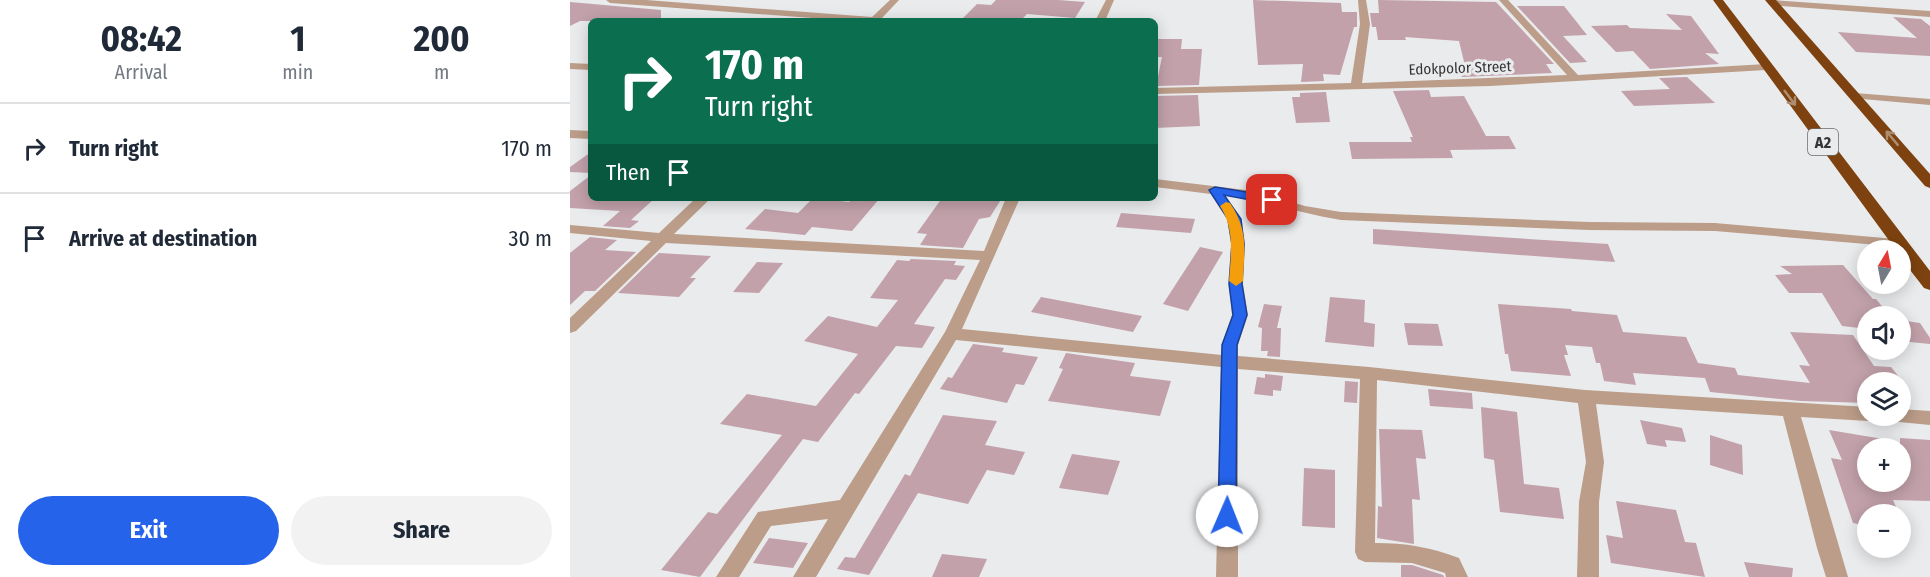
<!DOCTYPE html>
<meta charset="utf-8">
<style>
body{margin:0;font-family:"Fira Sans Condensed",sans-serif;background:#f2f2f3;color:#1f2937;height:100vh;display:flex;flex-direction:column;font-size:22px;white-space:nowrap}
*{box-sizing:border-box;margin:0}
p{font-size:20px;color:#747a83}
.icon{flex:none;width:33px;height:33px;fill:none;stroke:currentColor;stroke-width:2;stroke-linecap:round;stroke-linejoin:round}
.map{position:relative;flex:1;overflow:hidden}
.side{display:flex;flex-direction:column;background:#fff;width:570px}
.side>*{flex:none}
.guide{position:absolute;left:18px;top:18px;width:570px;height:183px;border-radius:9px;box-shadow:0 3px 15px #0003;background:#0b6e4f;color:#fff;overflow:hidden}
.needle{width:39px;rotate:10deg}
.tools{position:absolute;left:1287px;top:240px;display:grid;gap:12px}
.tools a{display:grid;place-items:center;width:54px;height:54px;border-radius:50%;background:#fff;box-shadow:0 3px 15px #0003;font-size:30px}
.pin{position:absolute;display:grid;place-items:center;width:51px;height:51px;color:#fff;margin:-26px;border-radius:12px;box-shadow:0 3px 9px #0006}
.me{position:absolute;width:66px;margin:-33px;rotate:1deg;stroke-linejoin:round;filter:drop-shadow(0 0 4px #0008)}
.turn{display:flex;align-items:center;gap:21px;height:126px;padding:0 18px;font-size:27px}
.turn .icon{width:78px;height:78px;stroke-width:2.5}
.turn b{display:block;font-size:42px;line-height:51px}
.then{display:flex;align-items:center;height:57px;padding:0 18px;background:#0003;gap:12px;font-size:22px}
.eta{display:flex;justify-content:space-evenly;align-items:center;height:102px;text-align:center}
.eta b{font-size:36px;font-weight:700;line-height:42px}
.cta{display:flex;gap:12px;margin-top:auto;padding:12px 18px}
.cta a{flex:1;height:69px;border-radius:36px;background:#2563eb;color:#fff;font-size:24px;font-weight:700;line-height:69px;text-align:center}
.cta a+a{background:#f2f2f3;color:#1f2937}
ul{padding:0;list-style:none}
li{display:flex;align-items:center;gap:18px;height:90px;padding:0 18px;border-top:2px solid #e0e1e3}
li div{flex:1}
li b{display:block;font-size:22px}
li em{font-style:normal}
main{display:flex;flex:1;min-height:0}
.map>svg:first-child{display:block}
.building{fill:#c2a1aa}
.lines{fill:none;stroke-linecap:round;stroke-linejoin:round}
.minor{fill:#bb9d89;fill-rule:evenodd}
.highway{fill:#7d420f;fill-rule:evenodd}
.oneway{stroke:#ae8e73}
.route{fill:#2563eb;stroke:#184099;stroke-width:1.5}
.slow{fill:#f59e0b}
.labels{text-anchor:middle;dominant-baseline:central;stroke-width:6;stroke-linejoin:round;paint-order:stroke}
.far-street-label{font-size:15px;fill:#353536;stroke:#eaebed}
.shield{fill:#eaebed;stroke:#6b6c6d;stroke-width:1.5}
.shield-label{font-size:16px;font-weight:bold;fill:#353536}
</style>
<main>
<section class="side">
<div class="eta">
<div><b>08:42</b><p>Arrival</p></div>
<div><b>1</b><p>min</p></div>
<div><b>200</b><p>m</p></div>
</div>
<ul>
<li><svg class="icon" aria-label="right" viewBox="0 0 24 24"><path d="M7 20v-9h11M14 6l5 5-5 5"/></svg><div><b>Turn right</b></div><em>170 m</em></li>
<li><svg class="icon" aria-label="arrive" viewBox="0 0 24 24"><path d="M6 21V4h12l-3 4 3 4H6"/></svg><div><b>Arrive at destination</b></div><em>30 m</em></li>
</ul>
<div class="cta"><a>Exit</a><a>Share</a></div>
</section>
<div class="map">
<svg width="1360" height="577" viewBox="0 0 1360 577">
<rect width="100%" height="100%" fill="#eaebed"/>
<g class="building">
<path d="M426,0H488L515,2L505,18L457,14L450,21L392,19L407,4L421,5Z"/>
<path d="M683,0L771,3L772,12H787V27H784L770,75L753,74L754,81L731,82L733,64L688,65Z"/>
<path d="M808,0L926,2L984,64H976L982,73L892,77L888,70H896L889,41L835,37L836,40H808L806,27H802L800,13H809Z"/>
<path d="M0,2L91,10V21H10L0,26Z"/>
<path d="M947,6H994L1017,35L993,36L1017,62L1000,63Z"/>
<path d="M1096,14L1121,16L1149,54L1135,53L1149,64L1080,69L1063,51L1046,52L1021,26L1057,25L1060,28L1112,30Z"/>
<path d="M1323,17L1351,19L1360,26V56L1286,52L1268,32L1347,38Z"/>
<path d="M585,39H612L611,49H632L629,85L586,86L592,57H585Z"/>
<path d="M1117,77L1145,103L1064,106L1051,91L1100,89L1089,78Z"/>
<path d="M859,90L861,97L894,96L916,136H939L946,149L880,150L883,158L782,159L779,142H842L840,137H843L823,91Z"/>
<path d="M756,92L760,122L726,123L722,97H730V93Z"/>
<path d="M628,95L630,126L585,128V96Z"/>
<path d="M21,152V173L0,172V167Z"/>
<path d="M21,175V198H85L61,220L69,221L60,228L33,226L50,211L0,208V191Z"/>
<path d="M243,198L279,202L283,198H310L282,231L242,227L235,235L175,229L195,209L228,213Z"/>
<path d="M372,198H432L420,217L409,219L393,248L350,245L357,234L347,233Z"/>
<path d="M551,213L625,219L621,233L546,227Z"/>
<path d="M803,229L1038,244L1045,262L803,244Z"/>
<path d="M20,237L47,240L35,250L66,252L25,291H15L0,305V253Z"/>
<path d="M630,247L653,252L618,311L593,304Z"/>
<path d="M89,253L141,256L120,278H126L109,297L48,293Z"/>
<path d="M341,259L386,261L384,265L395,266L386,280L375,279L344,324L365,327L352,348L326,346L289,394L285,393L248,442L233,439L130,577L91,570L138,512L147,514L212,435L150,424L177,394L246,406L288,354L234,341L258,316L307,327L328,300L300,298L327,260L339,261Z"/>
<path d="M187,262L213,263L189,293L163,292Z"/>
<path d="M1273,265L1303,299H1306L1320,316H1298V329L1272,326L1252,293H1219L1205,275L1222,274L1210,266Z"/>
<path d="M471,297L572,316L563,332L461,312Z"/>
<path d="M760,297L795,300L794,322L805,324L804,347L755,342Z"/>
<path d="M694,304L712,306L707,328H711L710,357L697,356L698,351H691L692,328L688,327Z"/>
<path d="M928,304L1001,309L1002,311L1047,315L1053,332L1116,337L1128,363L1165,368L1168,375L1240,383L1229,365L1240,366L1220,332L1283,335L1304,366L1321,367L1333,382H1298V403L1231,401L1140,392L1135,378L1063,373L1066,385L1034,381L1030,363H1026L1022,347L995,345L998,355H994L1001,376L941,371L938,354H935Z"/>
<path d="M1330,320L1350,323L1360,338V344L1330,341Z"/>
<path d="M834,323L868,324L873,346L838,345Z"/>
<path d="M403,344L434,348L432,352L468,357L454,385L446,384L437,403L370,389L378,377L382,378Z"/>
<path d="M496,353L565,363L560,376L601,381L590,416L478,401L493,369L489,368Z"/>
<path d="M695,374L713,376L711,391L703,390V396L684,394L687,377L695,378Z"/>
<path d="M775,381L788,382L787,403L774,402Z"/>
<path d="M858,389L902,393L903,409L860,406Z"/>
<path d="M911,407L947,412L954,484L989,488L994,519L930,512L924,460L914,458Z"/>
<path d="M373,415L427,421L415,445L455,452L444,475L417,470L398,504L348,493L299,575L267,569L275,557L285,558L335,474L340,476Z"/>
<path d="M1070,420L1112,428L1116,442L1095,440L1097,447L1077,444Z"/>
<path d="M809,429L852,430L856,459L846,458L850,500L842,499L844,544L807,538L808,506L812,507Z"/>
<path d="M1259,430L1325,441V448H1298V482H1330V438L1360,440V501L1323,500L1329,514H1298V526L1283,523L1261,458L1272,460Z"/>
<path d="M1140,435L1172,445L1173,475L1140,465Z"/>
<path d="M502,454L550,461L538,495L489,488Z"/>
<path d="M734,468L765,470V528L732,526Z"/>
<path d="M1046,501L1106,510L1115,542L1126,543L1135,577L1041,563L1036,535L1053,538Z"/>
<path d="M199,538L238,543L223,568L183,563Z"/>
<path d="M372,554L417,559L409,577H362Z"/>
<path d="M1174,562L1223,568L1222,577H1179Z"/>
<path d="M831,565H842L873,575L874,577H831Z"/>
</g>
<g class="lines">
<g class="minor">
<path d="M36,0H76L302,17L320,0H329L312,18L325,21H283L40,3Z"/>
<path d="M536,0H544L535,21H525Z"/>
<path d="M788,0H796L800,24L792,83L997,75L929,0H938L1008,75L1196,64L1201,67L1196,70L920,86L585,94V88L781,83L790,24Z"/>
<path d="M1202,0L1360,11V17L1199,5L1198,3Z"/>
<path d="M0,63L21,64V70L0,69Z"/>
<path d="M1285,93L1360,99V105L1281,98L1280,96Z"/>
<path d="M0,130L21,131V139L0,138Z"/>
<path d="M585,179L684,191L735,206L771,212L1019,222L1145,223L1336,240L1338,243L1336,246L1331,247L1145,231L1019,230L771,220C732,214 694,200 655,195L671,219L675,244L673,284L678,315L668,345V356L799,367L1015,390L1298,407V416H1306L1304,419L1298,421L1231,417L1278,577H1256L1247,548L1213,416L1026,404L1034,462L1029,502V577H1007L1009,502L1016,462L1008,403L807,380L805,543C836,543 860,547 889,558L898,577H876L875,573L842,563L795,562L788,559L785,552L790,379L668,369V577H646L651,367L386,340L246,577H223L258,519L201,526L169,577H146L188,512L270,500L375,332L410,260L96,243L6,331L0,333V318L81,241L0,233V225L89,233L126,198H141L104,234L414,251L436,198H450L392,329L652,355V345L662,315L659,284L661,244L657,219L641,194L585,187Z"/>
<path d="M1330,409L1360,411V425L1319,421L1316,416H1330Z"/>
</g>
<g class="highway">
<path d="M1143,0H1153L1360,271V290L1354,288L1330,257V250H1326Z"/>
<path d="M1195,0H1206L1360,174V188L1355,186Z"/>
</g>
</g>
<defs><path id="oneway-shaft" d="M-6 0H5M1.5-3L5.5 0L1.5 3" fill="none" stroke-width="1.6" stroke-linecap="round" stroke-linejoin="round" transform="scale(1.5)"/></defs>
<g class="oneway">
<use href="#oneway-shaft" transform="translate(1220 98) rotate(53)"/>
<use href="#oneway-shaft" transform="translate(1322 138) rotate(-130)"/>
</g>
<path class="route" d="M645,187L702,196L708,200L702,204L654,195L671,219L674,244L672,284L677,315L667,345L666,516L664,522L657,525L651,522L648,516L652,345L663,315L659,284L662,244L658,219L639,190Z"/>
<path class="slow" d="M656,202L660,203C679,231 674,250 673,281L666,286L659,281C661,254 665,229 650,206Z"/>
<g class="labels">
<g class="far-street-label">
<text transform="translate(890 68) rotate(-2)">Edokpolor Street</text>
</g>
<rect class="shield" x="1238" y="129" width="30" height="26" rx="4.5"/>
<g class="shield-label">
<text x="1253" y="142">A2</text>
</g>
</g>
</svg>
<div class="tools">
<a><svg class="needle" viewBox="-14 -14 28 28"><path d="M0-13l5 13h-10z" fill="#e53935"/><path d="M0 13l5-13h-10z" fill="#747a83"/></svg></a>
<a><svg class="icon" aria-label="sound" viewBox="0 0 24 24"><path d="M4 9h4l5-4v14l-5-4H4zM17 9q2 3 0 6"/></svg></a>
<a><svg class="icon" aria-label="layers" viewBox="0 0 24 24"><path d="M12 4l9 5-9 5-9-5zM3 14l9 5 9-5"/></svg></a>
<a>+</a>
<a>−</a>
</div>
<div class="pin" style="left:702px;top:200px;background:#d93025"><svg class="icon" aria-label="arrive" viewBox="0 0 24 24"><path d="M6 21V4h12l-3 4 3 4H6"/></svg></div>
<svg class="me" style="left:657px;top:516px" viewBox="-20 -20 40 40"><circle r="19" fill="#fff"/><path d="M0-13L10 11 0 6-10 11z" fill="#2563eb"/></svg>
<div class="guide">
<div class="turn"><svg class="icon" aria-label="right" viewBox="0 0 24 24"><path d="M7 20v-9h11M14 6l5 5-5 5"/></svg><div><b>170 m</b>Turn right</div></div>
<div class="then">Then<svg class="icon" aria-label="arrive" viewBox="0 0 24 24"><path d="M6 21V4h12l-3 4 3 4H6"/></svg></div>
</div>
</div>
</main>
